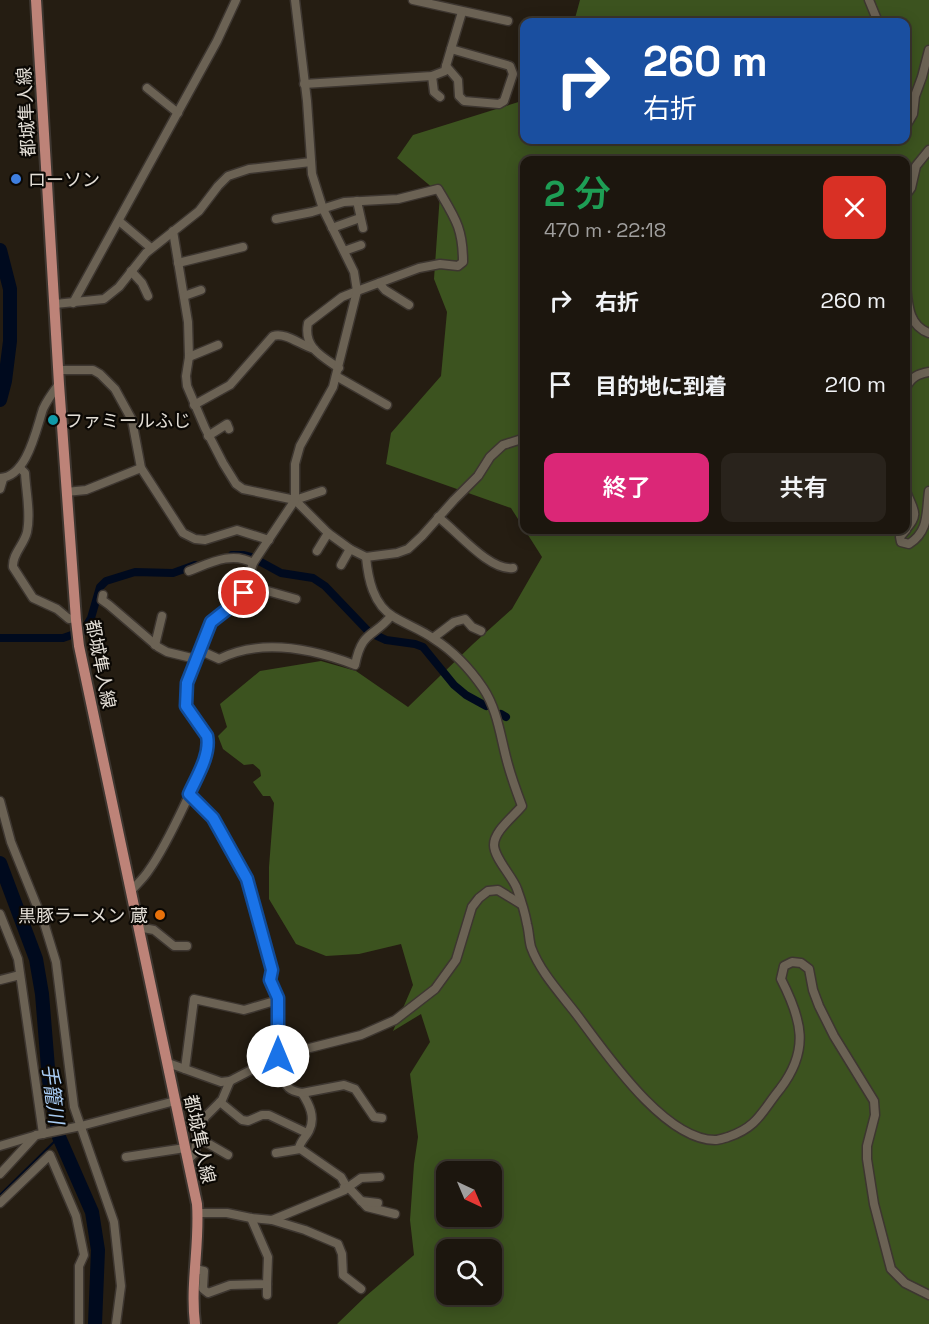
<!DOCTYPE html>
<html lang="ja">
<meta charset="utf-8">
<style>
body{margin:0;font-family:"Space Grotesk","Noto Sans JP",sans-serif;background:#29231c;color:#f1f3f6;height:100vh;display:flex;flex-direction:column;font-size:22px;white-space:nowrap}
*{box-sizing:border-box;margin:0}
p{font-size:20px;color:#a09f9e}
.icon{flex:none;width:33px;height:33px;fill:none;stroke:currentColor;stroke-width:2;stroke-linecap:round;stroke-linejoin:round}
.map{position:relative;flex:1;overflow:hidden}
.sheet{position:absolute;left:520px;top:156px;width:390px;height:378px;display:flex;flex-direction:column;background:#1c160e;border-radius:12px;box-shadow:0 3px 15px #0003,0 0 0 2px #3a352e}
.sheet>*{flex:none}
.hud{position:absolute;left:520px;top:18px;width:390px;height:126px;border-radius:12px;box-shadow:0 3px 15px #0003,0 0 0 2px #3a352e;background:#1a4fa0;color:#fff;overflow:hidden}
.needle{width:39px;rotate:136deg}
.fabs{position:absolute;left:436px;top:1161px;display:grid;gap:12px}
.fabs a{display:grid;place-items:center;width:66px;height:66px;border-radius:12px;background:#1c160e;box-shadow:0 3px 15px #0003,0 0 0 2px #3a352e;font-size:30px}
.pin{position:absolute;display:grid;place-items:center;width:51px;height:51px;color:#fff;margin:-26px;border:3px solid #fff;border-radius:50%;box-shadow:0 2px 6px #0007}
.me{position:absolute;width:66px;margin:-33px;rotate:0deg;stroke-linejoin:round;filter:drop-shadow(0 0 4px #0008)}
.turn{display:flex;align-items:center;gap:21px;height:126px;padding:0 24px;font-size:27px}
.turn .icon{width:78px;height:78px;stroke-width:2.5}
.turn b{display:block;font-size:42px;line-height:51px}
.round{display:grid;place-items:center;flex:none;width:63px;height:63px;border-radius:12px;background:#29231c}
.overview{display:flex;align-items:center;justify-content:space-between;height:102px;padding:0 24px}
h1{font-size:36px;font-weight:600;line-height:45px;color:#1e9e55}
.button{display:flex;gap:12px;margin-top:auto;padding:12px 24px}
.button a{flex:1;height:69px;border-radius:12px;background:#db2777;color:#fff;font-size:24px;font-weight:600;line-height:69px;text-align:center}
.button a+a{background:#29231c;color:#f1f3f6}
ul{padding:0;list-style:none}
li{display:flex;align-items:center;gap:18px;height:84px;padding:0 24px}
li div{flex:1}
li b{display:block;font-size:22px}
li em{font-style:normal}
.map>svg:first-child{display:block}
.forest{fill:#3c531f;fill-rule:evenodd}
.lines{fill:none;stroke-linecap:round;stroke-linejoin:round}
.stream{stroke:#000a1e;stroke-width:2}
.canal{stroke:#000a1e;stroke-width:8}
.river{stroke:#000a1e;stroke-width:14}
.minor-casing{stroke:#3d3630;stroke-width:11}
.major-casing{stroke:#3d3630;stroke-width:14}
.minor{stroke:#6b6254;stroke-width:8}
.major{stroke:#bd8378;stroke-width:10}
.route-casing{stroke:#114b97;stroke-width:15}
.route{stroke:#1a73e8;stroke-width:10}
.shop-dot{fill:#3f7fe0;stroke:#0b0804;stroke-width:2}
.culture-dot{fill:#0f9aa8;stroke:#0b0804;stroke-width:2}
.food-dot{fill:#e8710a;stroke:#0b0804;stroke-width:2}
.labels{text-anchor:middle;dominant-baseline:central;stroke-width:4.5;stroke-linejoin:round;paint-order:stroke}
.street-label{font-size:18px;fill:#e3ded6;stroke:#0b0804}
.poi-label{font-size:18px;fill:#e3ded6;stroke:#0b0804;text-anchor:start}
.water-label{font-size:20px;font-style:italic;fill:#a9cdf5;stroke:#0b0804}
</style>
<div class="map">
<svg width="929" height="1324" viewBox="0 0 929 1324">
<rect width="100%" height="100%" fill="#251d12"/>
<path class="forest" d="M580,0H929V1324H337L366,1296L414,1255L410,1220L414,1164L418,1137L410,1074L430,1042L421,1014L393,1031L413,985L401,944L359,954L326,956L296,944L269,899V867L274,803L270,796H263L253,782L261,776L260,770L253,764L244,765L223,749L218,736L227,727L220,704L260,671L321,661L356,671L408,707L473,644L512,609L542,557L511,508L386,464L391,433L441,376L447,312L434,279L440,194L397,158L413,135L525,100V140H906V22H574ZM525,160H906V530H525ZM447,1172H492V1216H447ZM447,1250H492V1294H447Z"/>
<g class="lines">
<path class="stream" d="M0,1195L59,1137"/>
<g class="canal">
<path d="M232,555H243L251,557"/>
<path d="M259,561L281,573L313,578L325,586L368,631"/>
<path d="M373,634L386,640L415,644L423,647L454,685L466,695L486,706"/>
<path d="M0,638H63L83,631L91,618L100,587L106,581L135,572L173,573L195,565"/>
<path d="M501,714L506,717"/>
</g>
<g class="river">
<path d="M0,250L10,289V341L5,381L0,400"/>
<path d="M0,863L36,959L42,994L49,1080L59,1137L92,1212L98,1250L95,1324"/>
</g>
<defs>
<g id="minor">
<path d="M413,0L508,21"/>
<path d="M869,0L878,22"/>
<path d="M446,66L451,49"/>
<path d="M432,76L434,92L440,97"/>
<path d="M304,84L432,76L445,71L446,66L458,80L459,96L464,101L499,104L504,101L513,74L510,66L451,49L462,12"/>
<path d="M147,88L178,113"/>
<path d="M906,126L913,114L915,96L922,77L929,50"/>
<path d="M906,195L911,188L916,166L929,150"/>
<path d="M357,201L363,228"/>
<path d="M276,219L312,212L344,202L398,199L438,189C455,218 463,228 463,262L458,266L440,264L419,268L357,291L342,297L308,323C303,347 321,356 339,368"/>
<path d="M119,221L151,248"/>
<path d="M332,228L360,218"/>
<path d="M173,231L188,322L189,357L186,376L187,386L205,428L223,463L236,484L243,489L295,500L322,491"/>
<path d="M344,251L361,245"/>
<path d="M178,263L243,247"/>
<path d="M131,271L142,283L148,296"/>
<path d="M379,283L385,290L409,305"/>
<path d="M906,285C908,304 908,325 929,333"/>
<path d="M184,296L201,290"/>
<path d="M73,303L217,41L236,0"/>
<path d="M55,304L104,299L119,287L146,253L199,211L218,186L228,176L249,169L311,162"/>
<path d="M189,357L218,345"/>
<path d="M58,370H93L100,374L115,389L132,420L141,468L183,533L195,539L205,540L237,530L269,540"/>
<path d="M336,376L387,405"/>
<path d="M906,388C911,377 918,374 929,372"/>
<path d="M194,405L230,385L273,336C286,332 300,345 314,349"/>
<path d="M906,430V432"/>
<path d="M208,436L227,424L229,429"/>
<path d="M906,456V478"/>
<path d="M20,468L25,473C26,492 31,513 27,532C24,545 12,554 13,567L33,598L57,609L69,619L76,618"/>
<path d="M0,478C27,477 36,430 43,409C47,400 53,392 59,384"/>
<path d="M0,489L3,479"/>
<path d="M906,491C912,509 921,513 906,529"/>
<path d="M66,492L86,490L141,468"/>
<path d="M295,500L328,533L350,549L366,557L397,553L408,549L422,536L454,500L478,476L490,457L503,445L525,438"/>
<path d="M438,517C457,531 489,571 513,568"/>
<path d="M906,530L900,537L901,542L909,544C929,531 926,514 929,491"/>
<path d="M317,551L328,533"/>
<path d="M366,557C368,578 373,605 394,617C407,625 422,630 434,639C453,651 470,669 483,688C497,709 500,734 506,757C510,774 516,790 522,806C513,817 494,831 494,845C494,858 513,877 517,889C521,900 525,913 527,924C529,931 529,940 531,947C540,972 561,994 577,1015C605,1052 664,1140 715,1140C719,1140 724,1138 728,1137C758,1127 762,1111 780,1089C810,1050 802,1020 781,979L784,966L792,962L801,963L809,969L813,990L819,1006L834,1036L874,1101L875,1115L867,1146V1159L874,1204L891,1269L905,1283L929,1295"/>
<path d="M341,565L350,549"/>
<path d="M189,571C210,563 232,551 253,563"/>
<path d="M246,585L296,599"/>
<path d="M103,595L102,600L109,605L158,647L167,652L196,659"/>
<path d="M433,638L454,622L465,619L472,627L481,631"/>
<path d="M155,645L162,616"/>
<path d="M199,650L219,659C261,638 313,649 355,665C362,630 373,638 391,616"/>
<path d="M189,794L215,821L247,879L272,970C269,987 278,989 278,1001C279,1024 271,1071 289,1088C292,1091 297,1092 302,1093C309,1104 316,1117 309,1131C306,1137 301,1140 299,1148L341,1177L345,1184V1190L272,1220L251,1218L227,1213H198"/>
<path d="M0,801L11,842L45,926L56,962L74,1107L114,1222L121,1286L116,1324"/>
<path d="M131,891C137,884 144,878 149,870C164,849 209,761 208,739L186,706L185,697L187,683L211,622L243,596L253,563L295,500V464L300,446L333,387L357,291L354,272L323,209L312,174L307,101L295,0"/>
<path d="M0,914L18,959L43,1134"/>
<path d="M138,927L154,930L174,946H187"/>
<path d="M0,980L20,975"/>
<path d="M168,1063L221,1082L230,1081L278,1056L361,1035L395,1020L435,989L456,960L472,907L479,898L488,891L498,890L521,904"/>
<path d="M185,1069L194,999L244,1010L278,1000"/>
<path d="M302,1093L344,1085L355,1089L374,1117L382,1118"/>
<path d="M220,1102L242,1120L248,1121L262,1115H269L307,1133"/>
<path d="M197,1137L228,1155"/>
<path d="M0,1146L37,1135L81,1126L175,1101"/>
<path d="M276,1153L300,1149"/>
<path d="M126,1157L185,1148"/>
<path d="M188,1160L195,1153L197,1132L205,1117L222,1100L230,1081"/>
<path d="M0,1174L36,1135"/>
<path d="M344,1187L350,1189L367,1207L395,1214"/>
<path d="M347,1188L361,1178L380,1177"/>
<path d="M361,1201L378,1203"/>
<path d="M0,1203L50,1155L76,1216L84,1255L79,1266V1324"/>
<path d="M272,1220L305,1230L338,1244L342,1254L343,1275L361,1289"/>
<path d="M195,1269L204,1271L203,1289L208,1293L230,1285L267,1284L268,1257L251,1218"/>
<path d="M267,1295V1284"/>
</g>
<path id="major" d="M36,0L59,384L76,620L79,646L197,1204C200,1244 190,1284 195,1324"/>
</defs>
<use href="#minor" class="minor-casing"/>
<use href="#major" class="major-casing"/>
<use href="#minor" class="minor"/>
<use href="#major" class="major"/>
</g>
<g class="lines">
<defs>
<path id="route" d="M244,593L239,600L211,622L187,683L186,706L207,736C211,755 196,778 189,794L213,818L247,879L272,970L270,980L278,998V1056"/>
</defs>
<use href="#route" class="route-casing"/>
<use href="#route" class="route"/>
</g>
<circle class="shop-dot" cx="16" cy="179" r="6"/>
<circle class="culture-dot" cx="53" cy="420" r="6"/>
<circle class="food-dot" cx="160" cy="915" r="6"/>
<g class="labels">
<g class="street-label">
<text transform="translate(26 112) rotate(-93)">都城隼人線</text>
<text transform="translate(101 664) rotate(79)">都城隼人線</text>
<text transform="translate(200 1139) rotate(78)">都城隼人線</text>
</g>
<g class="poi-label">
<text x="28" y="179">ローソン</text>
<text x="65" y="420">ファミールふじ</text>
<text x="148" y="915" text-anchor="end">黒豚ラーメン 蔵</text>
</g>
<g class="water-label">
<text transform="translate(53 1094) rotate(83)">手籠川</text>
</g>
</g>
</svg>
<div class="fabs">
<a><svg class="needle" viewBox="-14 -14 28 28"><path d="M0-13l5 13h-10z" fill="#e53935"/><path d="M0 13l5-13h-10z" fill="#a09f9e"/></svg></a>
<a><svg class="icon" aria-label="search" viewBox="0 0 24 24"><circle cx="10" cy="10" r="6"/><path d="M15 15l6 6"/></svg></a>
</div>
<div class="pin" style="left:244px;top:593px;background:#d93025"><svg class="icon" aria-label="arrive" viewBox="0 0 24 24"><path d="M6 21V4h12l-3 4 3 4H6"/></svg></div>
<svg class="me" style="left:278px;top:1056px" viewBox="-20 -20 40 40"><circle r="19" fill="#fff"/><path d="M0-13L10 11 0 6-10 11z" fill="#1a73e8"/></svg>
<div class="hud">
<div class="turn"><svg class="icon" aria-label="right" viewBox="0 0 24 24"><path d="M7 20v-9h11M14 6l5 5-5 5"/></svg><div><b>260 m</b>右折</div></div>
</div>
<section class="sheet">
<div class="overview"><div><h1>2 分</h1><p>470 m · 22:18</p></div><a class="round" style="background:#d93025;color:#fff"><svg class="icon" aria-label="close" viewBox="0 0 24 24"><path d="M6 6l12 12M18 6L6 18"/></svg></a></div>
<ul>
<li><svg class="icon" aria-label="right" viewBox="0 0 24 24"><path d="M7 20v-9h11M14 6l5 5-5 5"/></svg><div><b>右折</b></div><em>260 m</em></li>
<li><svg class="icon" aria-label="arrive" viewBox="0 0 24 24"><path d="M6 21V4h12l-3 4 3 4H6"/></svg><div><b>目的地に到着</b></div><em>210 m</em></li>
</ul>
<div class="button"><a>終了</a><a>共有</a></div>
</section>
</div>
